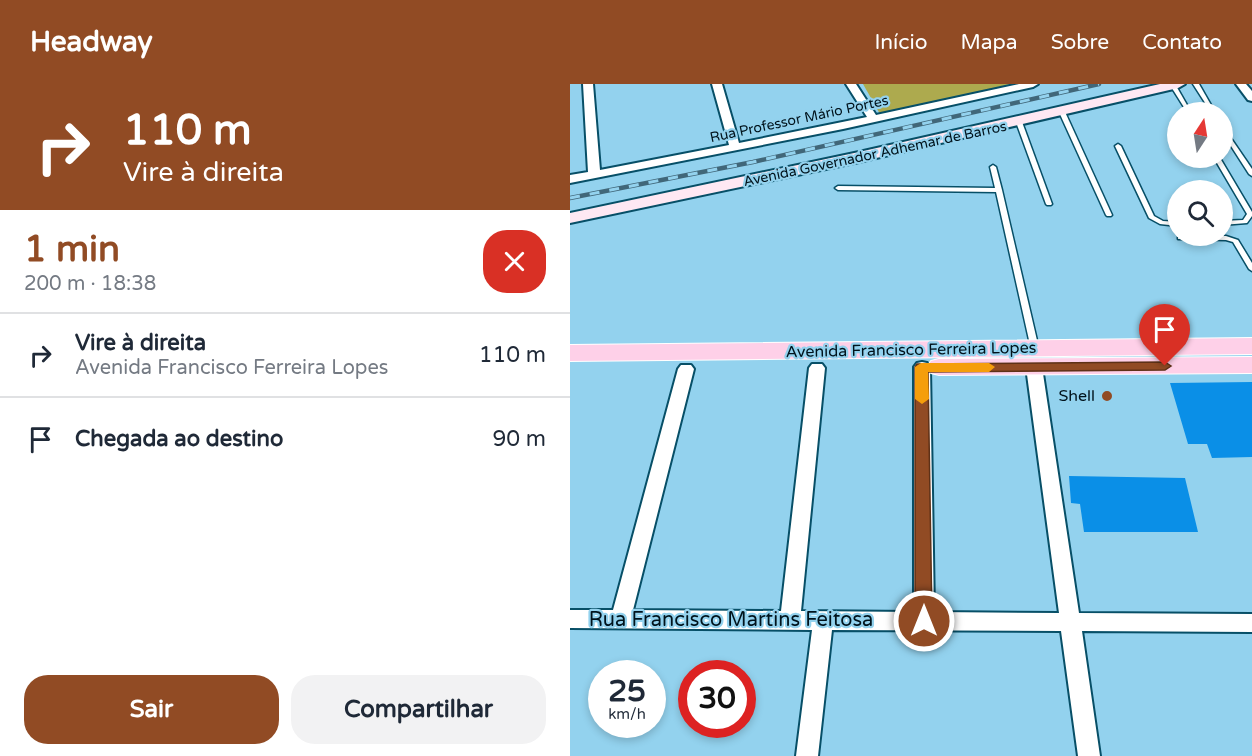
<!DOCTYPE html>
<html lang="pt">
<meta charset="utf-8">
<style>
body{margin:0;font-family:"Varela Round",sans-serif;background:#f2f2f3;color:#1f2937;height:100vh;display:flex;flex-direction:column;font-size:22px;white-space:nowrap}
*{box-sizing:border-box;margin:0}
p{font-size:20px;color:#747a83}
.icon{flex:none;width:33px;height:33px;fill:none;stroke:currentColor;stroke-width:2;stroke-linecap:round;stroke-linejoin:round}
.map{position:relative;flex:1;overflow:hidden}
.drawer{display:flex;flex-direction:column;background:#fff;width:570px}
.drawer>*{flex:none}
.banner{background:#914b24;color:#fff;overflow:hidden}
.needle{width:39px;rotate:12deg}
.fabs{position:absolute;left:597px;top:18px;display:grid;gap:12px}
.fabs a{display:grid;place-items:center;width:66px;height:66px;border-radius:50%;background:#fff;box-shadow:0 3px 9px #0003;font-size:30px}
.speed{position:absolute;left:18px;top:576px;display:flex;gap:12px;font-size:30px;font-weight:700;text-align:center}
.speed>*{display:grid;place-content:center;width:78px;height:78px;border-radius:50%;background:#fff;box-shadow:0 3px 9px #0003;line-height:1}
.speed small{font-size:15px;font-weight:400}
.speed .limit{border:9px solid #d22;background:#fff;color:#111}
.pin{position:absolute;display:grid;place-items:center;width:51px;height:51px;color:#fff;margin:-62px -26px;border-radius:50% 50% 50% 0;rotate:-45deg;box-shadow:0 0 6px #0007}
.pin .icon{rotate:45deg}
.me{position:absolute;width:66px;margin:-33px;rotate:0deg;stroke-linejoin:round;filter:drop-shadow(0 0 4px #0008)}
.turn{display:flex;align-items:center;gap:21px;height:126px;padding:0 24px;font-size:27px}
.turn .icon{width:78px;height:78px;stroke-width:2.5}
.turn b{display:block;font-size:42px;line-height:51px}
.round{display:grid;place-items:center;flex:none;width:63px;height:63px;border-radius:24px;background:#f2f2f3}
.summary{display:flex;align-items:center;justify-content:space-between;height:102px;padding:0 24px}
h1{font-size:36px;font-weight:800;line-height:45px;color:#914b24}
.cta{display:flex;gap:12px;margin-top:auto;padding:12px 24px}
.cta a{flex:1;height:69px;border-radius:24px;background:#914b24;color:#fff;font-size:24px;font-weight:800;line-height:69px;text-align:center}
.cta a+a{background:#f2f2f3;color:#1f2937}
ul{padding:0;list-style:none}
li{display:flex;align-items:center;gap:18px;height:84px;padding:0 24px;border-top:2px solid #e0e1e3}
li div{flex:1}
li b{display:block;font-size:22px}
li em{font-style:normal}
header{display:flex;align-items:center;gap:36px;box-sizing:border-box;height:84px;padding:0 30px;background:#914b24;color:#fff}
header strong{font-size:28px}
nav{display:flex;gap:33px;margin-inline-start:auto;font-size:21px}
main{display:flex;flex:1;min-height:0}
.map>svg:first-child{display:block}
.green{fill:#adaa4e}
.building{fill:#0a8fe7}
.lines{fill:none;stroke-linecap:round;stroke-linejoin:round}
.service-casing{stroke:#074f67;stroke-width:3}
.minor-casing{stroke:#074f67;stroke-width:4}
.secondary-casing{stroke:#074f67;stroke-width:4}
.primary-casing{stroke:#fff;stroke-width:2}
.service{fill:#fff;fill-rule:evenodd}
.minor{fill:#fff;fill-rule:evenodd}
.secondary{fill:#fee8f3;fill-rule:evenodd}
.primary{fill:#fed0e8;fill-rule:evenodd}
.rail-casing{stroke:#416779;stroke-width:4.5}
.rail{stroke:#93d2ee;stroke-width:3;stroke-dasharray:10;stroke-linecap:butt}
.route{fill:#914b24;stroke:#5e3117;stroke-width:1.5}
.slow{fill:#f59e0b}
.poi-dot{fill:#914b24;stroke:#93d2ee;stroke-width:2}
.labels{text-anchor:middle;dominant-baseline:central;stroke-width:4.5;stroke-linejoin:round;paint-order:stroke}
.far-street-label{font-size:14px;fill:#00131c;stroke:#93d2ee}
.street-label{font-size:16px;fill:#00131c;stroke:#93d2ee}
.poi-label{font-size:16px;fill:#00131c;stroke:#93d2ee;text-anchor:end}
.near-street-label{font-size:20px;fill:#00131c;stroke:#93d2ee}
</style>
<header>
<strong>Headway</strong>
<nav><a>Início</a><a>Mapa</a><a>Sobre</a><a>Contato</a></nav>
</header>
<main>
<section class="drawer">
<div class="banner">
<div class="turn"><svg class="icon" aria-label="right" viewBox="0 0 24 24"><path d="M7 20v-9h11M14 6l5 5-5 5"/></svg><div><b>110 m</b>Vire à direita</div></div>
</div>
<div class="summary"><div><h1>1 min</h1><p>200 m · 18:38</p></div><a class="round" style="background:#d93025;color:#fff"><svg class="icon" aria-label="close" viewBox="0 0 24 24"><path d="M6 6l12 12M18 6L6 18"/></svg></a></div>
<ul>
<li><svg class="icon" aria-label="right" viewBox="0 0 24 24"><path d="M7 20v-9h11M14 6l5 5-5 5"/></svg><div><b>Vire à direita</b><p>Avenida Francisco Ferreira Lopes</p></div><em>110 m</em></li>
<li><svg class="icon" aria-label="arrive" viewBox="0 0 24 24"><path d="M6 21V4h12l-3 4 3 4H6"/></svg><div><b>Chegada ao destino</b></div><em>90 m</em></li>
</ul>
<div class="cta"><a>Sair</a><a>Compartilhar</a></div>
</section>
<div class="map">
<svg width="682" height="672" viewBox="0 0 682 672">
<rect width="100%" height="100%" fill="#93d2ee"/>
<path class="green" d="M293,0H444L310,30Z"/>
<g class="building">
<path d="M682,298V373L642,374L637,360H618L600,299Z"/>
<path d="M499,392L615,394L628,448H514L510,420L501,419Z"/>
</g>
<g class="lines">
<defs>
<g id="service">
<path d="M601,0H605L621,28H617L600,1Z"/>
<path d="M623,0H629L645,28H641Z"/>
<path d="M492,26L495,28L542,131L541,132H537L536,131L489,28Z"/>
<path d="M447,37L452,38L482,120L481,121H477L476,120L446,38Z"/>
<path d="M652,41L682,85V92L679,90L652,48Z"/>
<path d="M548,60L551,62L584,132L593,137L608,138V142L590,140L579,134L545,62Z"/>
<path d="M644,74H650L682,128V132L677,139L652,141V137L673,136L677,130Z"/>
<path d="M423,81L426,83L432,106L469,265L465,268L461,265L426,108L268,106L265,104L268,102L425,104L420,83Z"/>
<path d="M610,152H656L668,156L682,179V187L679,185L663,158L656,156L608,155V153Z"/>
</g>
<g id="minor">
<path d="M13,0H23L30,86L159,61L142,0H152L169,59L297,33L276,0H286L306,31L449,0H468L463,3L273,45L0,99V91L18,88Z"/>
<path d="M666,0H676L682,7V17L678,16Z"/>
<path d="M352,278L357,279L360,283L364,528L489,529L456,283L459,279H469L472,283L509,529L682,530V548L512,547L530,672H508L491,547L262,546L248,672H226L242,546L0,544V526H43L108,285L111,281H121L124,285L63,526L211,527L239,284L242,280H252L255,284L231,527L344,528V283L347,279Z"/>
</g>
<path id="secondary" d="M590,0H615L608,4L289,78L0,139V129L289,68Z"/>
<g id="primary">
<path d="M682,254V270L0,277V261Z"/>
<path d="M682,273V289L369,291L361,289L357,283L361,277L369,275Z"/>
</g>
</defs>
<use href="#service" class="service-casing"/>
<use href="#minor" class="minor-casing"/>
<use href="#secondary" class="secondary-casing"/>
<use href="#primary" class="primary-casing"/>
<use href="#service" class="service"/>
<use href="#minor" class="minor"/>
<use href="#secondary" class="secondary"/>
<use href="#primary" class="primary"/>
<defs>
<path id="rail" d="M0,114L183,78L529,0"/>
</defs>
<use href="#rail" class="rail-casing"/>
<use href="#rail" class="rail"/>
</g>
<path class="route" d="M595,278L601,282L595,286L358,288L362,537L360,543L354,545L348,543L345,537V283L347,280Z"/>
<path class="slow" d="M351,279H419L425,283L419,288H358L359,315L352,320L345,315V283Z"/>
<circle class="poi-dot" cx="537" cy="312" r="6"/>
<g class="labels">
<g class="far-street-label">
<text transform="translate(229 35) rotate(-12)">Rua Professor Mário Portes</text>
<text transform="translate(305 70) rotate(-12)">Avenida Governador Adhemar de Barros</text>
</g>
<g class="street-label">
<text transform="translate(341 266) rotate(-1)">Avenida Francisco Ferreira Lopes</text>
</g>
<g class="poi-label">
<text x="525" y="312">Shell</text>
</g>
<g class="near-street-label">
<text x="161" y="536">Rua Francisco Martins Feitosa</text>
</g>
</g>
</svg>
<div class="fabs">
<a><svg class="needle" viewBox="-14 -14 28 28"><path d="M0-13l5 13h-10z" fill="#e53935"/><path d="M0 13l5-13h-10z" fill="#747a83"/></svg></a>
<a><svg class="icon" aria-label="search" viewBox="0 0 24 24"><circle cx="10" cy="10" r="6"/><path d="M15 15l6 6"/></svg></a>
</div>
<div class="speed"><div>25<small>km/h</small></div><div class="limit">30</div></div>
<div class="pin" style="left:595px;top:282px;background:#d93025"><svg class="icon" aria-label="arrive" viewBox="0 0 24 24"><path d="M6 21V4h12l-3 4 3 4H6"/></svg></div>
<svg class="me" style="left:354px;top:537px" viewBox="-20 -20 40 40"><circle r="17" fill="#914b24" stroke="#fff" stroke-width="3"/><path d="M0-11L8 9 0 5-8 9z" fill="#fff"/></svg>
</div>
</main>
